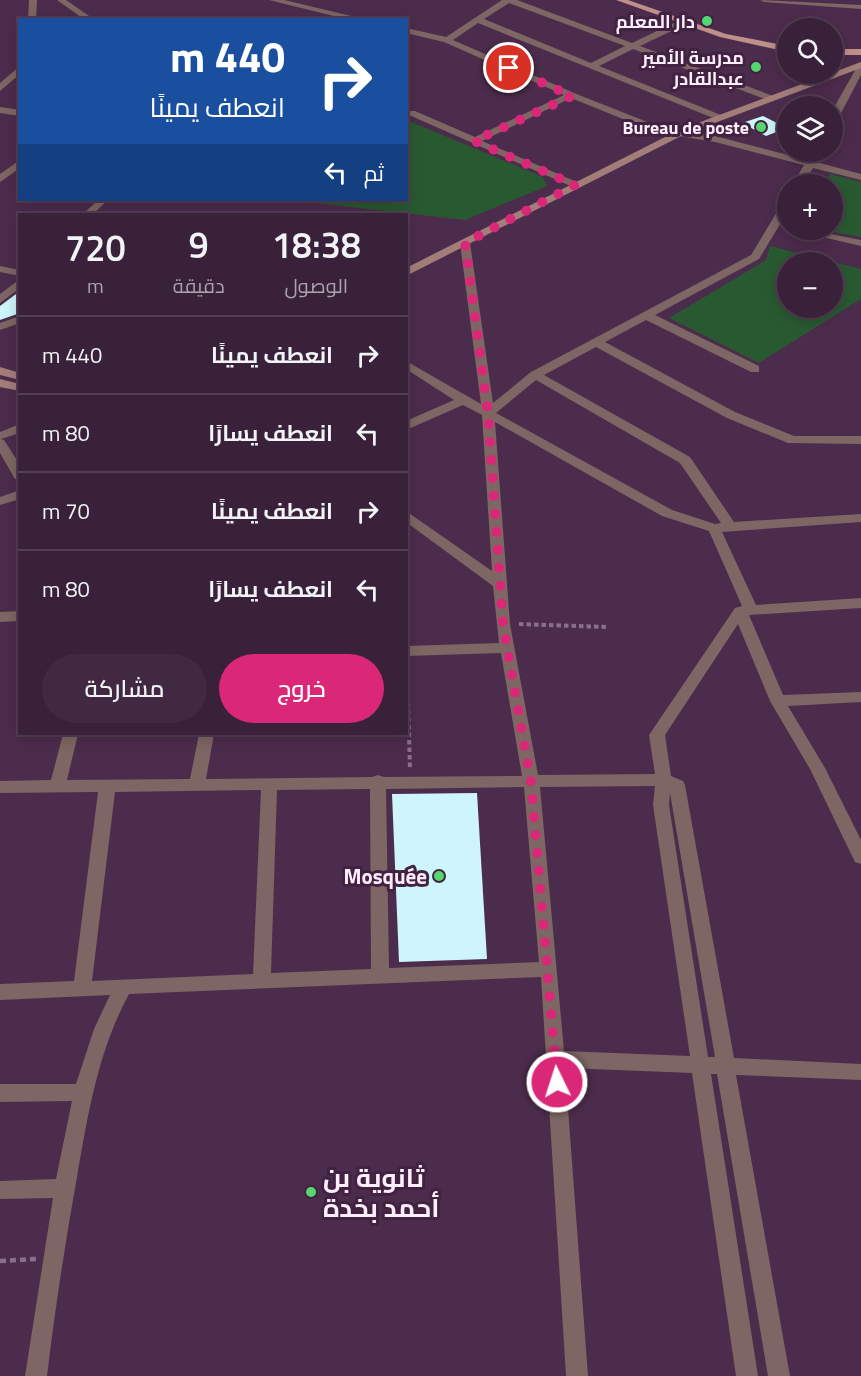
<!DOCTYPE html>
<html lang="ar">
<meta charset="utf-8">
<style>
body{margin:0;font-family:"Titillium Web",Cairo,sans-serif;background:#402941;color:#f1f3f6;direction:rtl;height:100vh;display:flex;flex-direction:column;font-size:22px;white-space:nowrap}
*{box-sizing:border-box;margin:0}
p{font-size:20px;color:#aba3ae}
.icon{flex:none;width:33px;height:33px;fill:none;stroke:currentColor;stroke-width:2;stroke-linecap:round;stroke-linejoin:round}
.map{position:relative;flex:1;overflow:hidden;direction:ltr}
.sheet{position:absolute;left:18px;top:213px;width:390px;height:522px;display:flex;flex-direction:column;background:#392139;border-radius:0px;box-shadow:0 3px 15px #0003,0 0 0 2px #533e53;direction:rtl}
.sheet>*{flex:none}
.guide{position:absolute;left:18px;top:18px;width:390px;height:183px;border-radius:0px;box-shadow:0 3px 15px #0003,0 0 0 2px #533e53;direction:rtl;background:#1a4fa0;color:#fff;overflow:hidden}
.fabs{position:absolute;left:777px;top:18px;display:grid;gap:12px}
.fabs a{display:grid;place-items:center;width:66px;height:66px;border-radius:50%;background:#392139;box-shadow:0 3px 15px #0003,0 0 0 2px #533e53;font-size:30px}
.pin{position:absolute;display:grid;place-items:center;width:51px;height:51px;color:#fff;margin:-26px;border:3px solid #fff;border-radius:50%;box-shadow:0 2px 6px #0007}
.me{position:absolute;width:66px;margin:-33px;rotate:356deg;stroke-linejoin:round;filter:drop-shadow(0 0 4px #0008)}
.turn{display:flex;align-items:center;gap:21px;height:126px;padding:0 24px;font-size:27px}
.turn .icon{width:78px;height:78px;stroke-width:2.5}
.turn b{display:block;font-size:42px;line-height:51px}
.then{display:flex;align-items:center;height:57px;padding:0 24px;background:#0003;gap:12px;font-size:22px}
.eta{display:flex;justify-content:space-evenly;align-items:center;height:102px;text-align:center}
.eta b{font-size:36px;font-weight:600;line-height:42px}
.primary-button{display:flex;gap:12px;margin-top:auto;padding:12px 24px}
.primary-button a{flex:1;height:69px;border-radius:36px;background:#db2777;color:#fff;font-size:24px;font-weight:600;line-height:69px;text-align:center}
.primary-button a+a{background:#402941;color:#f1f3f6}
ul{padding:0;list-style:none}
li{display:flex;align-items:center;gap:18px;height:78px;padding:0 24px;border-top:2px solid #533e53}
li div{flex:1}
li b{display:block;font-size:22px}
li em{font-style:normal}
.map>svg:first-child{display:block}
.green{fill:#295931;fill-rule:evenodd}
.building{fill:#cef5fb}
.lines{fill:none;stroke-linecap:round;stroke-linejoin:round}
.path-far1{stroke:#8a6f8a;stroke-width:4;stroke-dasharray:4.5 3;stroke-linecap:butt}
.path{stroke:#8a6f8a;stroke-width:4.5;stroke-dasharray:6 4;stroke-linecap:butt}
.minor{fill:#7d6663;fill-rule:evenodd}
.secondary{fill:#a37e79;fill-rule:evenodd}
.primary{fill:#bf908a;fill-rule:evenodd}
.route{stroke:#db2777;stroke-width:10;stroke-dasharray:0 18}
.poi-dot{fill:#56d671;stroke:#412241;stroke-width:2}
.labels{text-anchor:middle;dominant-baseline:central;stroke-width:6;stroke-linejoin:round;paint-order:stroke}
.far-poi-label{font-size:18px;font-weight:bold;fill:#feedfd;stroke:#412241;text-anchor:end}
.poi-label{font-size:21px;font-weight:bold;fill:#feedfd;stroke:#412241;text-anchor:end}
.near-poi-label{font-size:26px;font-weight:bold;fill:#feedfd;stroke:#412241;text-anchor:start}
</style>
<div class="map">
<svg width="861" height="1376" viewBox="0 0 861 1376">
<rect width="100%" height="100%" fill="#4c2c4c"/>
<g class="green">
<path d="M407,120L543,177L547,186L465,220L290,200H406Z"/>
<path d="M830,174L861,182V237L823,230H832V184H825Z"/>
<path d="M770,246L861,269V299L759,363L669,318L766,260ZM788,262H832V308H788Z"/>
</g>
<g class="building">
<path d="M763,116L787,128L766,136L742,123Z"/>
<path d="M20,291V313L0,320V306Z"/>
<path d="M477,793L487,959L399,962L392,794Z"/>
</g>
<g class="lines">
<g class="path-far1">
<path d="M519,624L608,627"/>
<path d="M407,665L410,769"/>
</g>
<path class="path" d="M0,1261L36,1259"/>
<g class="minor">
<path d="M29,0H37L36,20H28Z"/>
<path d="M57,0H66L95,20H85Z"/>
<path d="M269,0H284L368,20H350Z"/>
<path d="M502,0H517L632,43L680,20H686V24L640,46L773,96V100H767L633,49L599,66L721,115V119L718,120L478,23L453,40L574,93L660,127L715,136L807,160L812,152H820L816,162L861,174V180L813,168L803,184H793L804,165L715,142L655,132L571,98L482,141L579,183V187L575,188L409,115V111H415L475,137L564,95L444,42L406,33V28L446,37ZM509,3L625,46L591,63L484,19Z"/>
<path d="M760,0L861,5V9L764,2Z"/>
<path d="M861,64V75L837,121L832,124V111L857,67Z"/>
<path d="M20,66V74L0,91V83Z"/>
<path d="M0,107L20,110V116L0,113Z"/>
<path d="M20,160V168L0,182V174Z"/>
<path d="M788,199V211L759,259L655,315L759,366V372H751L646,320L605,342L735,412L794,436H861V444L788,443L727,418L596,347L544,375L690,457L734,522L861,514V522L722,532L756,605L861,598V608L749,615L783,695L861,692V702L788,706L825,768L861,840V864L855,862L810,769L770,701L738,624L665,735L671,776L683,781L685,785L734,1058L861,1064V1080L736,1075L790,1376H768L717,1074H711L758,1376H736L692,1073L565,1068L588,1376H566L541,977L129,994C98,1051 88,1114 77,1177C65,1243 55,1310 47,1376H25L53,1198L0,1199V1181L56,1179L72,1101L0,1102V1084H76L94,1029L110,995L0,1000V984L74,981L98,792L0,793V781L51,780L63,734H78L67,780L190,779L199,734H214L206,779L372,777L378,775L384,777L522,776L501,653L406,656V646L499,643L493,586L406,522V511L492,571L482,415L463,405L406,430V421L454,400L406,369V361L481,404L460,243L465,240L470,243L493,403L531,372L751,255L783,202ZM536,380L680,463L721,523L715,524L672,510L496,413ZM495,422L662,516L709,531L742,606L735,608L649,735L655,774L538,775L510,624ZM655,786L653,805L690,1056L564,1051L540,787ZM524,787L539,962L389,968L386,789ZM370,789L371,969L271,973L277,790ZM261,790L253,974L92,981L115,792ZM670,793L715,1057H708L669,805Z"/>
<path d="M98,200H108L93,214H83Z"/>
<path d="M792,230H810L861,240V246Z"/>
<path d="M0,266L20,270V276L0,272Z"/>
<path d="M20,279V288L0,303V294Z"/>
<path d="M20,316V323L0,330V323Z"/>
<path d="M20,424V433L1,439L4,440L20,465V480L15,479L0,453V432Z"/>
<path d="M20,490V499L0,505V497Z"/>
<path d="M20,611V621L0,622V612Z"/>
</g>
<g class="secondary">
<path d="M861,62V68L685,134L406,276V268L679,130Z"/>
<path d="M0,367L20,373V380L0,375Z"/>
<path d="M0,379L20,384V391L0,387Z"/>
</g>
<g class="primary">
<path d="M616,0H628L726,34L788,46V52L720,37Z"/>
<rect x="832" y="49" width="29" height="6"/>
</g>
</g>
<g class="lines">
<path class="route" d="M509,68L572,96L474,141L575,185L465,243L488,413L503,624L531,782L557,1082"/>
</g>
<g class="poi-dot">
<circle cx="707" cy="21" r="6"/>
<circle cx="756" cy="67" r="6"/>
<circle cx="761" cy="127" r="6"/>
<circle cx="439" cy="876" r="6"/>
<circle cx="311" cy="1192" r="6"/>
</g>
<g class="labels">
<g class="far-poi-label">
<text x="695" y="21">دار المعلم</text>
<text x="744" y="57">مدرسة الأمير<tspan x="744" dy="21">عبدالقادر</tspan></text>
<text x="749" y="127">Bureau de poste</text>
</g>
<g class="poi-label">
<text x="427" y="876">Mosquée</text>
</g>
<g class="near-poi-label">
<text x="323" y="1177">ثانوية بن<tspan x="323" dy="30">أحمد بخدة</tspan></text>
</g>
</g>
</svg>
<div class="fabs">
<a><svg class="icon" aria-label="search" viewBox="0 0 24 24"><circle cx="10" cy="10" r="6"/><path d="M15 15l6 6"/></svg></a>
<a><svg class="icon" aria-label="layers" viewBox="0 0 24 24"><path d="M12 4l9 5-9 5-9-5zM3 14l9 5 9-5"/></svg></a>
<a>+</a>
<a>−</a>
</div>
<div class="pin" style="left:509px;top:68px;background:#d93025"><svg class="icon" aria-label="arrive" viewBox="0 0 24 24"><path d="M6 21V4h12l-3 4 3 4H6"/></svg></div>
<svg class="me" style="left:557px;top:1082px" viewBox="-20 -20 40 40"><circle r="17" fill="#db2777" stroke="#fff" stroke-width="3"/><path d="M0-11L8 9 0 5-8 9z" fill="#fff"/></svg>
<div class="guide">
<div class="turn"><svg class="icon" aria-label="right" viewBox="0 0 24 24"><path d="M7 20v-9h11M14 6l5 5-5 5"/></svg><div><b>440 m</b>انعطف يمينًا</div></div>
<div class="then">ثم<svg class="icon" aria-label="left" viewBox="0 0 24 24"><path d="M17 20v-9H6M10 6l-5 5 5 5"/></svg></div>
</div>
<section class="sheet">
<div class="eta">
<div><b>18:38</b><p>الوصول</p></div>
<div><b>9</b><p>دقيقة</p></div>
<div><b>720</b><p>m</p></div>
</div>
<ul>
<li><svg class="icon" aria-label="right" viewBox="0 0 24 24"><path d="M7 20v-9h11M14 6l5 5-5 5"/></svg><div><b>انعطف يمينًا</b></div><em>440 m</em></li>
<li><svg class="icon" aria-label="left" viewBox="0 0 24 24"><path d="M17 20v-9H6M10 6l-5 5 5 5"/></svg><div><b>انعطف يسارًا</b></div><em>80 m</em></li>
<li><svg class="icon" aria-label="right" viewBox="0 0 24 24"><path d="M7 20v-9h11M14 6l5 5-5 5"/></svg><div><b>انعطف يمينًا</b></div><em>70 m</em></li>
<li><svg class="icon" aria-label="left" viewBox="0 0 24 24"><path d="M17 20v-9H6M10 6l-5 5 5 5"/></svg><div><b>انعطف يسارًا</b></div><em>80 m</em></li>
</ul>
<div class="primary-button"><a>خروج</a><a>مشاركة</a></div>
</section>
</div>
